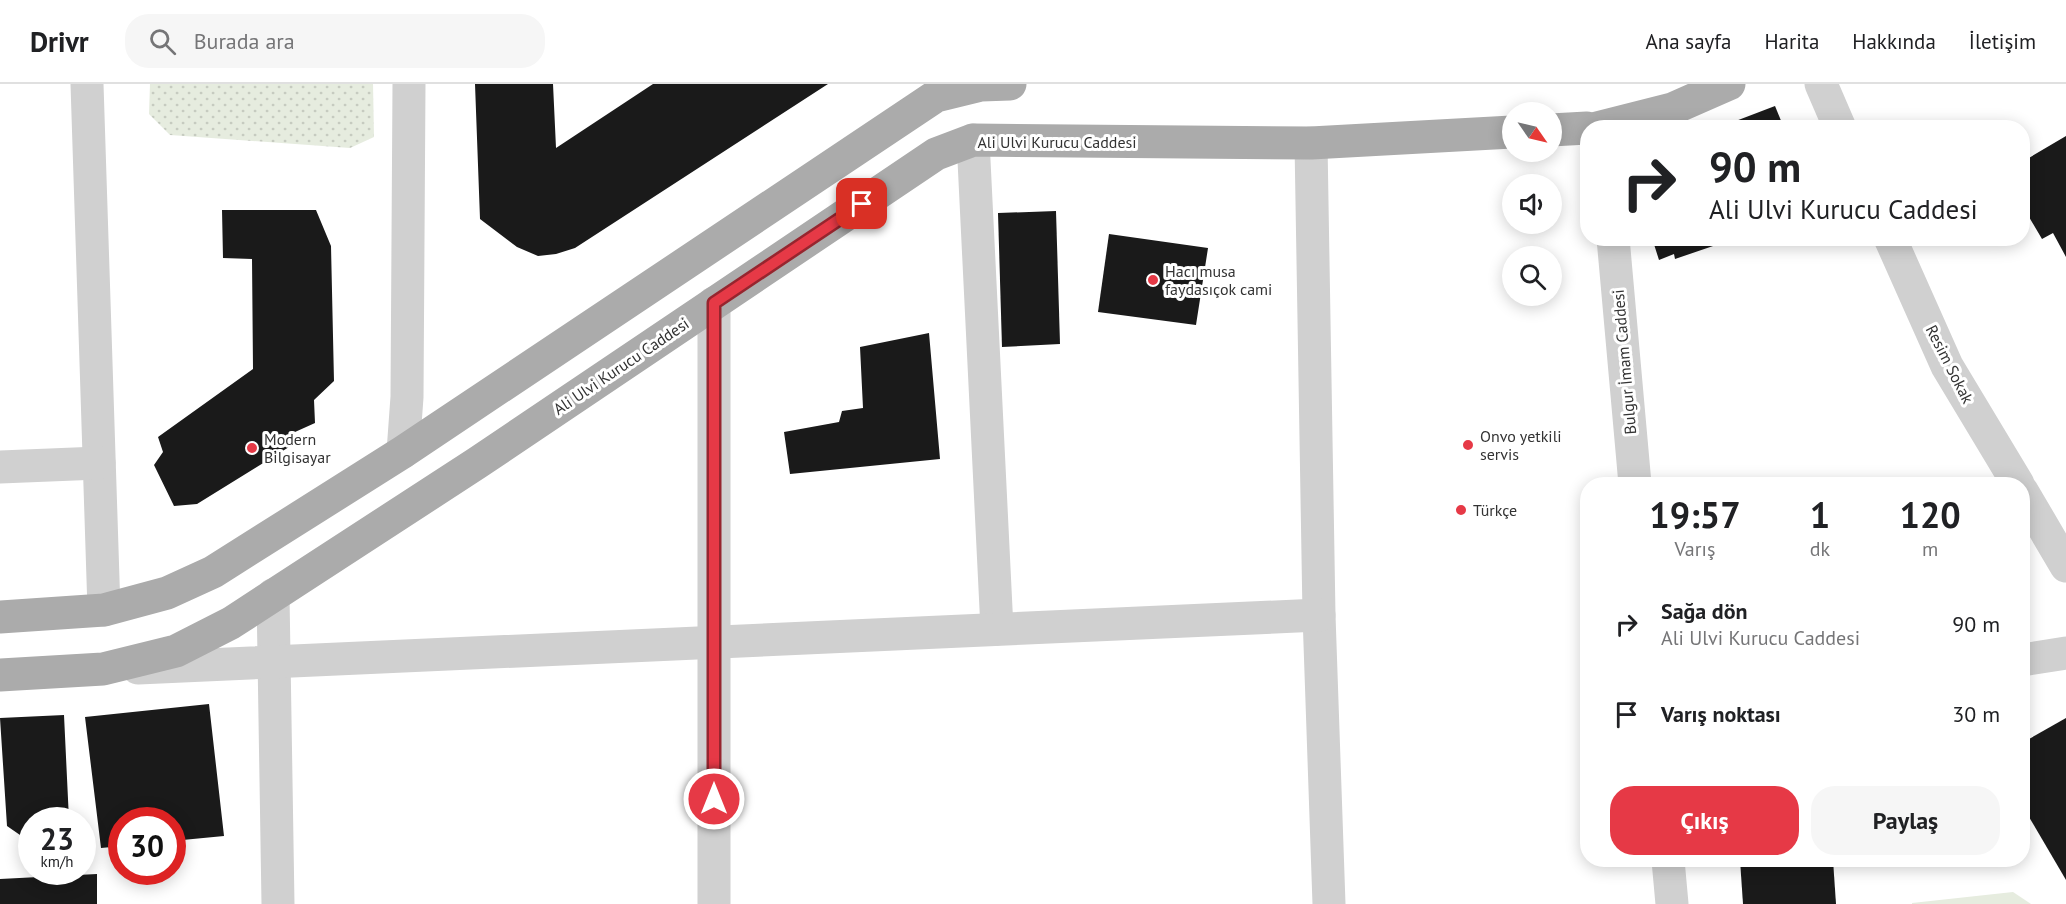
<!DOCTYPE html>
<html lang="tr">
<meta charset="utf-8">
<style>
body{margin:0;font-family:"PT Sans",sans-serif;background:#f6f6f6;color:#202124;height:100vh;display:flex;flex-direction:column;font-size:22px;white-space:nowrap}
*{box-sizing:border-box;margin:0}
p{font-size:20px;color:#757577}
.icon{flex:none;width:33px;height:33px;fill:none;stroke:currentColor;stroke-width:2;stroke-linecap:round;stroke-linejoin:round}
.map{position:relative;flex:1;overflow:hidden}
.sheet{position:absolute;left:1580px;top:393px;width:450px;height:390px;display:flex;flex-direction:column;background:#fff;border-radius:24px;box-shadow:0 3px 15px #0003}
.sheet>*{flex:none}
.hud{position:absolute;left:1580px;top:36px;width:450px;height:126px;border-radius:24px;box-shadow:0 3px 15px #0003;background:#fff;color:#202124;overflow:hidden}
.needle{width:39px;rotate:124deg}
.tools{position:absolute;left:1502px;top:18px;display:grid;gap:12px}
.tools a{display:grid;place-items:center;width:60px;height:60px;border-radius:50%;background:#fff;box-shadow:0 3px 15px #0003;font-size:30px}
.speed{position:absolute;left:18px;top:723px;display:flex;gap:12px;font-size:30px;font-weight:700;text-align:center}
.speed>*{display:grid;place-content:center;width:78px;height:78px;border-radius:50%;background:#fff;box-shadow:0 3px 15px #0003;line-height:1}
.speed small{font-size:15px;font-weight:400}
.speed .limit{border:9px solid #d22;background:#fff;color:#111}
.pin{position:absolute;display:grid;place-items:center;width:51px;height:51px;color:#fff;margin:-26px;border-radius:12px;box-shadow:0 3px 9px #0006}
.me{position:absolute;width:66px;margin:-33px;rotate:0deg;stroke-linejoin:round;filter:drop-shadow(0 0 4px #0008)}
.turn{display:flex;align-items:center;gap:21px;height:126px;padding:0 30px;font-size:27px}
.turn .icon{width:78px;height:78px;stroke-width:2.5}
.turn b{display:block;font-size:42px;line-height:51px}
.eta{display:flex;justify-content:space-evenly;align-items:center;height:102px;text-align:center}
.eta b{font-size:36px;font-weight:700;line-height:42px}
.primary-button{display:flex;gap:12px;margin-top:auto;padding:12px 30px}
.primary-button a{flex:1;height:69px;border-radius:24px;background:#e63946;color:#fff;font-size:24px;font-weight:700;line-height:69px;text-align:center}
.primary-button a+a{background:#f6f6f6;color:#202124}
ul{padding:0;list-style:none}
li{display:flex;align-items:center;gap:18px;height:90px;padding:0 30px}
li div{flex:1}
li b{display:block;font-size:22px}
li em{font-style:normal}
header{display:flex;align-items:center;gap:36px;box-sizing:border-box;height:84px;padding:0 30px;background:#fff;border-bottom:2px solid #e0e0e0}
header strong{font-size:28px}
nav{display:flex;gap:33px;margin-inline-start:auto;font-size:21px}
.search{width:420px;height:54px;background:#f6f6f6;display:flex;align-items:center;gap:15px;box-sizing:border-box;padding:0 21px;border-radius:24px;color:#757577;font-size:22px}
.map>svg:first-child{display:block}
.green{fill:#e6ecdf}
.park{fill:url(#park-dots)}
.building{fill:#1a1a1a}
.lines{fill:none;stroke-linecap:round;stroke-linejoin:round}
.minor{stroke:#d0d0d0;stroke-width:33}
.major{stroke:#ababab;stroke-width:33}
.route-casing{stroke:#96252e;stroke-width:15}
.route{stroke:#e63946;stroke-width:10}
.poi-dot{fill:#e63946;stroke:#fff;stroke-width:2}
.labels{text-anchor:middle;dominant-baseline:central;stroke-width:6;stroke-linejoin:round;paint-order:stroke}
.street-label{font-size:16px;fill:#333;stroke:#fff}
.poi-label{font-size:16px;fill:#333;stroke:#fff;text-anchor:start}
</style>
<header>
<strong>Drivr</strong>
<div class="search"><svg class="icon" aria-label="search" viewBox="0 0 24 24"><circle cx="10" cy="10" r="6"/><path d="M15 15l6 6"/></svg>Burada ara</div>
<nav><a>Ana sayfa</a><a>Harita</a><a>Hakkında</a><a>İletişim</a></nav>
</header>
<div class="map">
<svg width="2066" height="820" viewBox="0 0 2066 820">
<defs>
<pattern id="park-dots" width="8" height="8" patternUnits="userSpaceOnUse" patternTransform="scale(1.5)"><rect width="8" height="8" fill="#e6ecdf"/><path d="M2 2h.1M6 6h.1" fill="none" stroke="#c6cbc0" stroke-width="1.8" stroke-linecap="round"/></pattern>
</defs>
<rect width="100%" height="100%" fill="#fff"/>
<path class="green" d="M2013,808L2031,820H1912V819Z"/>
<path class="park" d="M150,0H373L374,53L350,64L170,51L149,30Z"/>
<g class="building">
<path d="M475,0H553L556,64L653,0H828L575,164L556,170L538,172L517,163L480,135Z"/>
<path d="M1775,22L1784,44H1720V43Z"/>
<path d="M2066,52V173L2053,149L2042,155L2022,121V78Z"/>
<path d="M222,126H316L331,162L334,297L314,316L315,339L295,348L289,363L197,420L174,422L154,381L163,368L158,353L253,285L252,175L223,174Z"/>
<path d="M1056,127L1060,260L1002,263L998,129Z"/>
<path d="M1109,150L1208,164L1196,241L1098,228Z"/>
<path d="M1652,154H1715L1716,161L1675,175L1674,170L1659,176Z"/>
<path d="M929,249L940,375L790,390L784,348L839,338L842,327L863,324L860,263Z"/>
<path d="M209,620L224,752L172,757V736H122V762L101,764L85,633Z"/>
<path d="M64,631L69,736H32V750L20,751L7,742L0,634Z"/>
<path d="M2066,634V796L2022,721V659Z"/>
<path d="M1740,776H1833L1836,820H1743Z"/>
<path d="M97,790V820H0V795Z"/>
</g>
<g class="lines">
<g class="minor">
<path d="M87,0L104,526"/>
<path d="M1821,0L1840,44"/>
<path d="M973,56L997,545"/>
<path d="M1311,59L1319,531L1329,820"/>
<path d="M1613,154L1635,400"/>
<path d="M1890,154L1947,282L2018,400"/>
<path d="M403,368L407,313L409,0"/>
<path d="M0,383L99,379"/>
<path d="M2022,407L2066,482"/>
<path d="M273,511L278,820"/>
<path d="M2022,576L2066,569"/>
<path d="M138,584L1319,531"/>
<path d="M1668,776L1672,820"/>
<path d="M714,820V219"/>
</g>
<g class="major">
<path d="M1597,44L1672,25L1729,0"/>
<path d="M1551,46L1587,44"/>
<path d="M0,533L104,526L167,509L213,488L403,368L936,12L981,1L1010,0"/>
<path d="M0,591L103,585L176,567L231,539L477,379L936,70L973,56L1311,59L1512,48"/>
</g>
</g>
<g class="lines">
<defs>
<path id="route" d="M714,715V219L862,120"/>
</defs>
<use href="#route" class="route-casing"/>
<use href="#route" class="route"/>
</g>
<g class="poi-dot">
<circle cx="1153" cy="196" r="6"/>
<circle cx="1468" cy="361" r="6"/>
<circle cx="252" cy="364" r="6"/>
<circle cx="1461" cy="426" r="6"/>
</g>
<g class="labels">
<g class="street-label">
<text x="1057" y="58">Ali Ulvi Kurucu Caddesi</text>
<text transform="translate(1624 278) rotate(-95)">Bulgur İmam Caddesi</text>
<text transform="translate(1950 280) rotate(63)">Resim Sokak</text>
<text transform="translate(621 282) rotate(-34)">Ali Ulvi Kurucu Caddesi</text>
</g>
<g class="poi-label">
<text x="1165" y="187">Hacı musa<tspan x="1165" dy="18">faydasıçok cami</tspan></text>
<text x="1480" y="352">Onvo yetkili<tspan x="1480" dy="18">servis</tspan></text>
<text x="264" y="355">Modern<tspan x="264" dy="18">Bilgisayar</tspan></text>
<text x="1473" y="426">Türkçe</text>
</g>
</g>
</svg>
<div class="tools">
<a><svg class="needle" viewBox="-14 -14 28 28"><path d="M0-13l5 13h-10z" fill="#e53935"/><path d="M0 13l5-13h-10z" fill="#757577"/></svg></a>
<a><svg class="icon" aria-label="sound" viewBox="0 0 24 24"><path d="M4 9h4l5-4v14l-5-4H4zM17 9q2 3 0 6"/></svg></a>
<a><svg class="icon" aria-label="search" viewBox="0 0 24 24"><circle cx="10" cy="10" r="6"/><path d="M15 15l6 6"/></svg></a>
</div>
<div class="speed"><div>23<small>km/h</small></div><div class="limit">30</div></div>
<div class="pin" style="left:862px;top:120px;background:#d93025"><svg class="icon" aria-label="arrive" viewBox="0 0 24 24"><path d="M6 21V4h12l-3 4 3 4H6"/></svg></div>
<svg class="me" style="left:714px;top:715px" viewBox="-20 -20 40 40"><circle r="17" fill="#e63946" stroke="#fff" stroke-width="3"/><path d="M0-11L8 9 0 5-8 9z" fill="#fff"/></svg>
<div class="hud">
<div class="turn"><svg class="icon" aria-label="right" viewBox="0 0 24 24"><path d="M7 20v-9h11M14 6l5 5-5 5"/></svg><div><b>90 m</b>Ali Ulvi Kurucu Caddesi</div></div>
</div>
<section class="sheet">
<div class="eta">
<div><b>19:57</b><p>Varış</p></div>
<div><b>1</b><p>dk</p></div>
<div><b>120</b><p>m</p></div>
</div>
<ul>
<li><svg class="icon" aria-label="right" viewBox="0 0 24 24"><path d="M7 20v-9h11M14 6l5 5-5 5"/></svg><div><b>Sağa dön</b><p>Ali Ulvi Kurucu Caddesi</p></div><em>90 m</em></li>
<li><svg class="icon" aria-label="arrive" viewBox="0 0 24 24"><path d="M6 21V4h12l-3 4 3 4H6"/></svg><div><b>Varış noktası</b></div><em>30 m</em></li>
</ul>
<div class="primary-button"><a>Çıkış</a><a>Paylaş</a></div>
</section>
</div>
